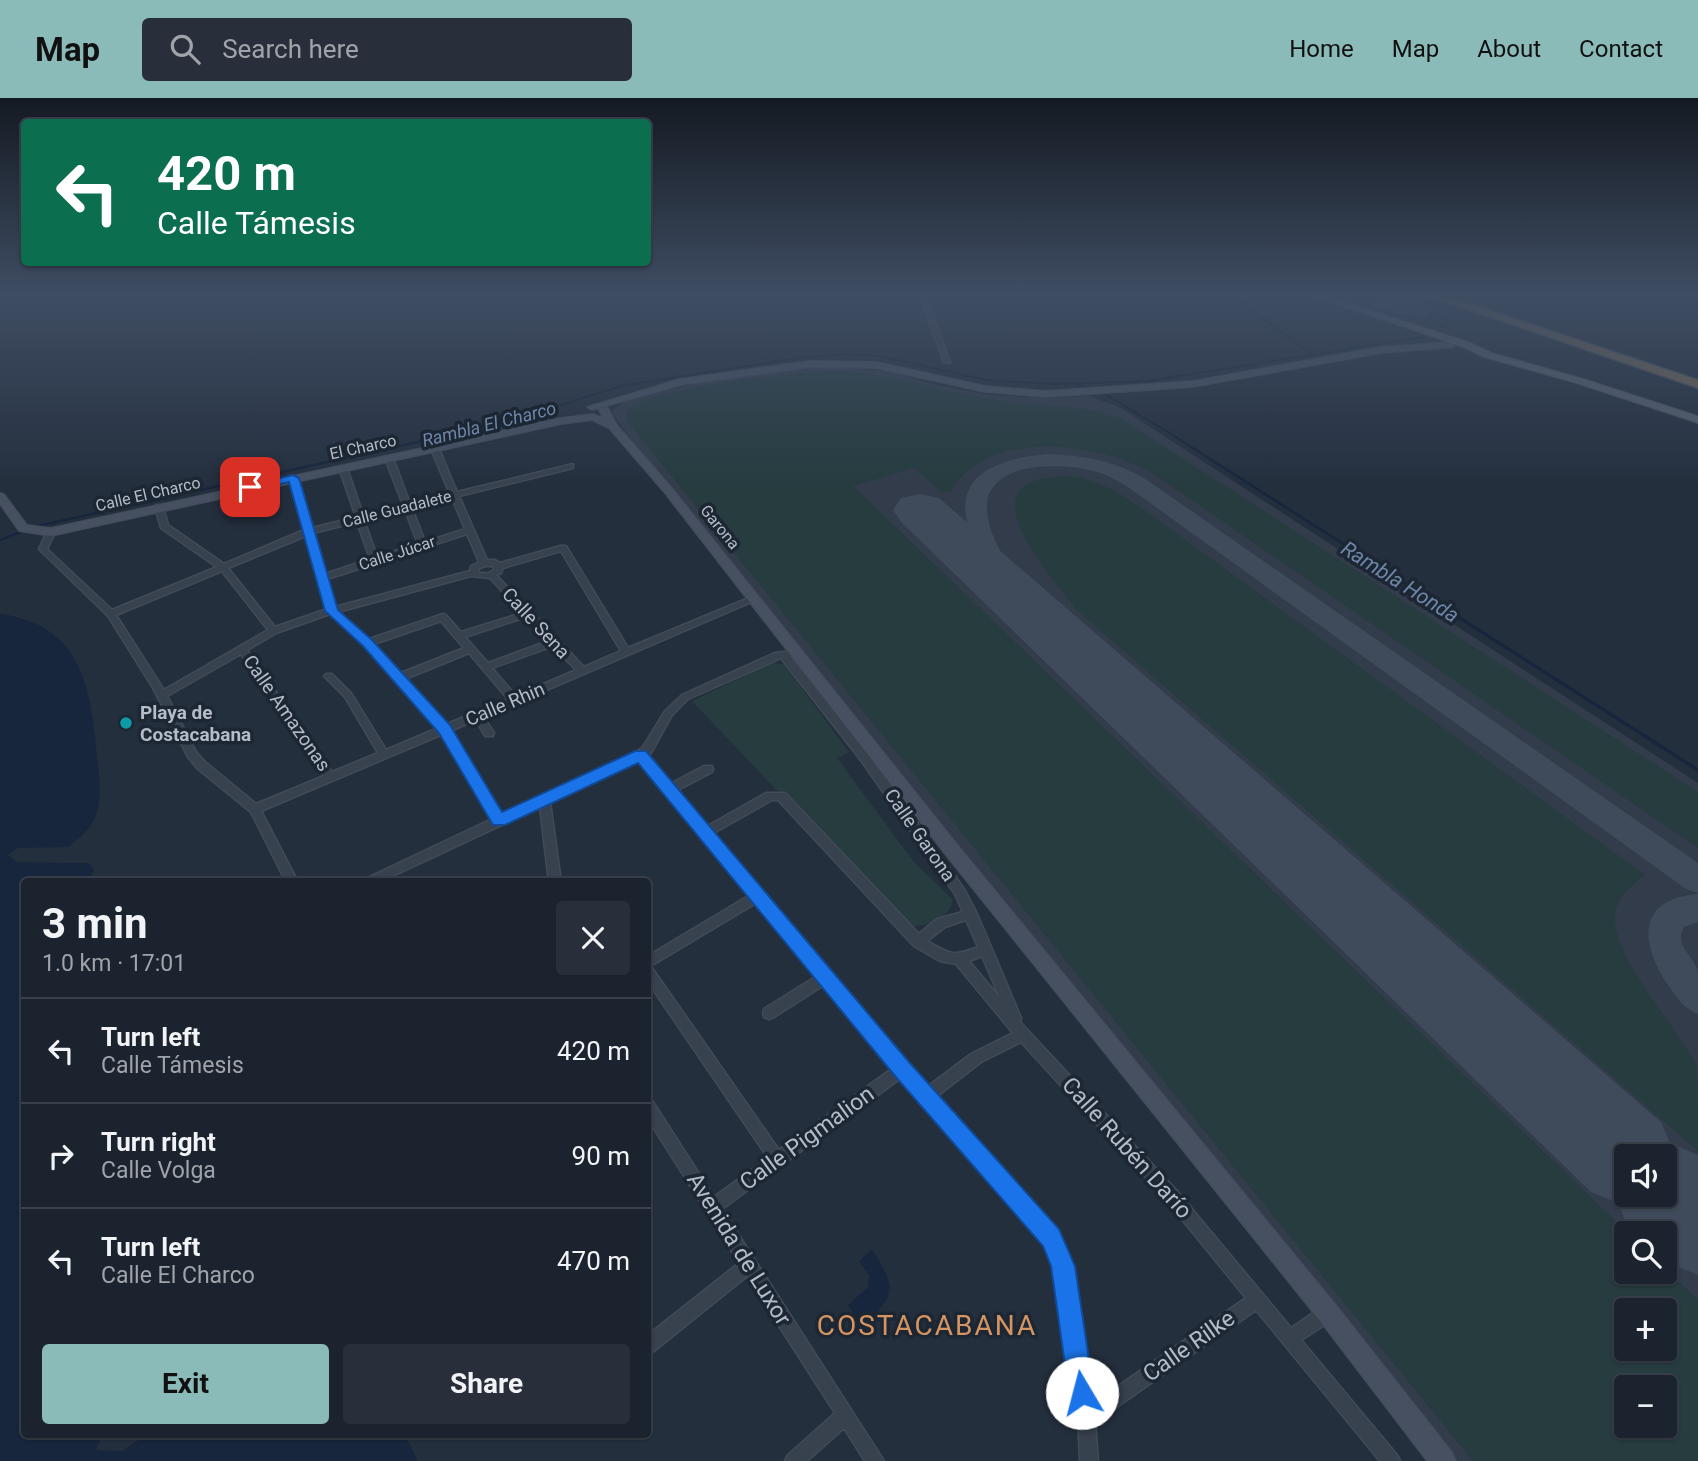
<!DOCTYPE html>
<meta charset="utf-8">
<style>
body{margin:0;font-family:Roboto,sans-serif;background:#282f3a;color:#f1f3f6;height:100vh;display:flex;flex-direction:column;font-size:26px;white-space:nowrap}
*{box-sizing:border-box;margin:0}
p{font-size:23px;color:#a0a4aa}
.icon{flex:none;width:38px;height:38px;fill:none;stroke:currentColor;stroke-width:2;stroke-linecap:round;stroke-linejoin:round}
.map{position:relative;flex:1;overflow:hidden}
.side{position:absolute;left:21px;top:780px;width:630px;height:560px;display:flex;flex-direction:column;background:#1b232e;border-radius:7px;box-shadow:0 2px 5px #0004,0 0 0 2px #39404a}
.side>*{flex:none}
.banner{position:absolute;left:21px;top:21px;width:630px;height:147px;border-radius:7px;box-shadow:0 2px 5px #0004,0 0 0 2px #39404a;background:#0b6e4f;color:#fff;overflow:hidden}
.fabs{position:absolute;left:1614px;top:1046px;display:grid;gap:14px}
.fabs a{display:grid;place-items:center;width:63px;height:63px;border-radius:7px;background:#1b232e;box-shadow:0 2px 5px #0004,0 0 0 2px #39404a;font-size:35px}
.pin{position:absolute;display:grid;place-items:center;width:60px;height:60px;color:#fff;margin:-30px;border-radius:14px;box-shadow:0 4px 10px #0006}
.me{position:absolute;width:77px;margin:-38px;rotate:352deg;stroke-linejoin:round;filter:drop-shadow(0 0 5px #0008)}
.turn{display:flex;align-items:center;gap:24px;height:147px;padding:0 21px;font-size:32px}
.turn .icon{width:91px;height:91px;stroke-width:2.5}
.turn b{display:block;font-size:49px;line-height:60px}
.round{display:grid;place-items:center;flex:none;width:74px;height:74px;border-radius:7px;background:#282f3a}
.summary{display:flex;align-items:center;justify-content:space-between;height:119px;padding:0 21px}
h1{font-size:42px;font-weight:700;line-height:52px}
.cta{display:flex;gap:14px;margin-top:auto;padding:14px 21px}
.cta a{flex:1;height:80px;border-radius:7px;background:#8bbbb9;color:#111;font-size:28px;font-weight:700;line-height:80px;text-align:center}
.cta a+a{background:#282f3a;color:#f1f3f6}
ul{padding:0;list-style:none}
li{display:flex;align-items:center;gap:21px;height:105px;padding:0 21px;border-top:2px solid #39404a}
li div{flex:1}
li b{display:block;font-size:26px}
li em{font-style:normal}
header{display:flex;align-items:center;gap:42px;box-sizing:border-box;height:98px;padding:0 35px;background:#8bbbb9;color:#111}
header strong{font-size:33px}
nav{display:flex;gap:38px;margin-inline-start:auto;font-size:24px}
.search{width:490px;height:63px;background:#282f3a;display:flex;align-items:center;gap:18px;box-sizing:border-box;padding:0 24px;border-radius:7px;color:#a0a4aa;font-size:26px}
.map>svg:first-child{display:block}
.airport{fill:#323c4b;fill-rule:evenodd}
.green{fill:#263c3f;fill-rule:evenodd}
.water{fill:#17263c}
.pier{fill:#242f3e}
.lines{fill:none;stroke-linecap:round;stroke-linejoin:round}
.stream-far2{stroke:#17263c;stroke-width:2}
.stream-far1{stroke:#17263c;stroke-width:2.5}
.stream{stroke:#17263c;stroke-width:3.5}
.taxiway{fill:#3f4a5a;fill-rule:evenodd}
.runway{fill:#3f4a5a;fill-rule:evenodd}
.building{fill:#364354;stroke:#1f2835;stroke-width:2}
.minor-casing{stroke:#414a57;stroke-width:3}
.secondary-casing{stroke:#414a57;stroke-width:2}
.primary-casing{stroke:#414a57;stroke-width:2}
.motorway-casing{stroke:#434c59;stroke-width:3}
.minor{fill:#38414e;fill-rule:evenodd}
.secondary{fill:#465061;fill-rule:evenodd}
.primary{fill:#56606e;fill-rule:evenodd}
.motorway{fill:#746855;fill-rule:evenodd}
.route{fill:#1a73e8;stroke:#114b97;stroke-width:2}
.culture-dot{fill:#0f9aa8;stroke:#1d2633;stroke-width:2.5}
.labels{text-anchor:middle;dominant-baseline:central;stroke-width:7;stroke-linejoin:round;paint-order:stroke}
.far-street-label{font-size:16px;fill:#b4bcc9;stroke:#1d2633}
.far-water-label{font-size:18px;font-style:italic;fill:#6d86a8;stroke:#1d2633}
.street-label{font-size:19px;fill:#b4bcc9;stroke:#1d2633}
.poi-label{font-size:19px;font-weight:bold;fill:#b4bcc9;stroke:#1d2633;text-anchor:start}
.water-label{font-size:21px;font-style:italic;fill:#6d86a8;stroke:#1d2633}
.near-street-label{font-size:23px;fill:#b4bcc9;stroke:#1d2633}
.near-quarter-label{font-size:28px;letter-spacing:2px;fill:#d59563;stroke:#1d2633}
</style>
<header>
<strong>Map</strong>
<div class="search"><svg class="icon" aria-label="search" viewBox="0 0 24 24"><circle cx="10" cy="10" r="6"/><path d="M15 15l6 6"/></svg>Search here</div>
<nav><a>Home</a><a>Map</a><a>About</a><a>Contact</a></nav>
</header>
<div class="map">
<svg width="1698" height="1363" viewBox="0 0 1698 1363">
<rect width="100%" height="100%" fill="#242f3e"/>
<path class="airport" d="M819,269L889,273L936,287L989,297L1047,300L1089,298L1121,310L1698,685V1363H1438L659,380L613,317L612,312L627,302L662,293L736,278ZM1626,1059H1664V1097H1626ZM1626,1136H1664V1174H1626ZM1626,1213H1664V1251H1626ZM1626,1290H1664V1328H1626Z"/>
<g class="green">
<path d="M833,273C888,274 938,293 992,301C1034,308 1079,306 1120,320L1698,694V750L1154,376C1098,344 988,329 950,394H942L914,370L853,388L1629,1136H1626V1174H1664V1170L1698,1202V1363H1473L627,323L626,316C638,288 800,275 833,273ZM1626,1213H1664V1251H1626ZM1626,1290H1664V1328H1626Z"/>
<path d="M1079,379L1114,392L1147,414L1645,777C1634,786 1622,794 1617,808C1601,849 1679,930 1696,967C1698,980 1698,1036 1698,1053L1078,513C1042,468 956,371 1079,379Z"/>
<path d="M772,565L784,566L849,654L837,660L914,764L953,802C948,823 929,828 909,828L895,817L692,603Z"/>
</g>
<g class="water">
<path d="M0,516C81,526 91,589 97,657C99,680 104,704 92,726C87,734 76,742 69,749L18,750L8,757L18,764L89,765L94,771L89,784H24V1337H102L96,1352L122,1353L146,1337H405L418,1363H0Z"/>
<path d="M872,1151C897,1191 897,1196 862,1228L848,1207L868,1189L869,1177L859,1163Z"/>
</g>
<path class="pier" d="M18,750H74L69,753H19L14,757L19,760L90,762L97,770L96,781L89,784L94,772L89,765L17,764L8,757Z"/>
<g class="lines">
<g class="stream-far2">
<path d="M1230,196L1310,255"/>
<path d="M1076,287L1091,291"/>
<path d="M1103,295L1176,339"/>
<path d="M438,339L511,323L621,288L798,260L845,256L879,258L986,282L1055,286L1148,283L1430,238L1445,226L1458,196"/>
</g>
<g class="stream-far1">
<path d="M1174,338L1455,517"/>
<path d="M33,429L445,338"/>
<path d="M0,442L26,432"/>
</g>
<path class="stream" d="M1452,515L1698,672"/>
<g class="taxiway">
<path d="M1047,356C1083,357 1116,363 1147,382L1698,765V795L1686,791L1132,392C1120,384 1107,376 1093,373C1060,364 984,363 987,412C990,452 1024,484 1045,515L1041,521L1032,523L1023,521C973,452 913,369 1047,356Z"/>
<path d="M1698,796V824L1684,829C1673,848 1696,859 1698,875C1698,888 1698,903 1698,916C1683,910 1677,900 1668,887C1640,845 1636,801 1698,796Z"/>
</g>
<path class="runway" d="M920,396L939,400L1661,1024L1670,1045L1698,1057V1177L1664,1163V1136H1634L1628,1130L1618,1105L1591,1094L901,424L893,412L901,400ZM1626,1059H1664V1097H1626Z"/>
</g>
<path class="building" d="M1376,196H1405L1438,209L1425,220L1411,215L1405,219L1366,207L1373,204L1368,202Z"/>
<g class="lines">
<defs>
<g id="minor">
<path d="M919,196H925L950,264L949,265L944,264Z"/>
<path d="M432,349L439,351L457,394L573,366V370L459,398L487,462H495L500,465L560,448H566L628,550L751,499H757L758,501L484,619L494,635L493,638H485L476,622L451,633L501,717L636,654L643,649L665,613L682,597L775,555L800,552L802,554L800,556L790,558L868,655L964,791L977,816L1021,920L1020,924L1177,1093L1291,1230L1322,1209L1328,1207L1334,1209L1336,1215L1334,1221L1301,1242L1397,1357L1400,1363H1380L1256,1212L1095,1324L1098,1363H1080L1078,1320L1055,1168L1046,1144L901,980L722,1111L884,1363H865L844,1330L807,1363H785L788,1357L835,1315L747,1178L654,1253L648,1255V1237L739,1165L648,1021V1002L653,1004L714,1099L768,1060L648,884V858L750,797L638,662L550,704L561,784H549L540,709L380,784H363L365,781L492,721L443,636L261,713L298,784H286L251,714L197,670L188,659L153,590L108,518L39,451L48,432H54L55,434L47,451L112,512L217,469L161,430L155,409L156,407H159L163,409L168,427L224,466L304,432L289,380L290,378L297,380L312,430L356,419L339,370L340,368L347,370L363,417L403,407L385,360L386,358L393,360L410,406L450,396L431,351ZM452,400L465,431L425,444L412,410ZM405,412L418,446L377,459L364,422ZM357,424L370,461L325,476L313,435ZM467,436L479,464L471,468L470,473L335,509L327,481ZM306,438L327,511L275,529L228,470ZM561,453L621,553L584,569L496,477L501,475L503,470ZM485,468H493L494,472L488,475H479L478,471ZM222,473L268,532L164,592L116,517ZM471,478L490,480L522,515L461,534L446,517L443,516L369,541L338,514ZM330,516L365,547L438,630L386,652L351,595L332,576H326L324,578L345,599L378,655L332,674L247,552L276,535ZM526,519L548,543L488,565L465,539ZM441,523L464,550L401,575L374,546ZM553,548L576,572L516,598L492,570ZM469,555L508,601L447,626L405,581ZM241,556L324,678L256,706L205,664L196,654L167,598ZM781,560L860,661L955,796L963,814L937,821L919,836L785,695H766L706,729L676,693L712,674L713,671L712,668H704L670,686L646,658L651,655L672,617L688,601ZM772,702H778L914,848L940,863L956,866L1013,935L971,956L927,989L712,736ZM756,805L817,878L764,911L763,915L764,919L769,921L774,919L824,887L893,970L779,1052L652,870L649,869ZM966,822L978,849C954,859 949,856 927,843L945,829ZM982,858L1000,900L969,863ZM1021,944L1167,1103L1246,1200L1092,1306L1071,1168L1056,1134L936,999L981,964Z"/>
</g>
<g id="secondary">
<path d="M1451,244L1454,245V249L1381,255L1193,289L1046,299L985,294L876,270L810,269L681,287L592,312L587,309L680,281L810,263L876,264L985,288L1046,293L1193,283L1381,249Z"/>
<path d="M600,310H608L617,327L672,390L961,751L1336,1207L1452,1354L1456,1363H1427L1320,1223L949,761L664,394L609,330L592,322L561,326L51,438L19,433L0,406V395L4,396L27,427L51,430L561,320L593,316L603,320L599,312Z"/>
</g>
<path id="primary" d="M1306,196H1321L1471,245L1492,255L1584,281L1698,318V325L1576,285L1484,259L1463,249Z"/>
<path id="motorway" d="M1423,196H1440L1698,282V290Z"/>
</defs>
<use href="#minor" class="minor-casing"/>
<use href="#secondary" class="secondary-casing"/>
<use href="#primary" class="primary-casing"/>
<use href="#motorway" class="motorway-casing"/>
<use href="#minor" class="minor"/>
<use href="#secondary" class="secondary"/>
<use href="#primary" class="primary"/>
<use href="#motorway" class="motorway"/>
</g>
<linearGradient id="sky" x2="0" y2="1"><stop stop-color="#141a22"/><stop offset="0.51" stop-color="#3f4d63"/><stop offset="1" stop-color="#3f4d63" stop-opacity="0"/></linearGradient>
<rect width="1698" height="387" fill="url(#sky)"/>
<path class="route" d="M293,377L299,380L338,512L372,542L450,627L502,714L635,653H646L909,964L1059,1131L1075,1168L1094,1295L1091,1304L1082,1307L1073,1304L1069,1295L1051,1168L1043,1148L895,978L638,665L505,727H493L439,635L363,548L325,513L289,384L250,393L244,389Z"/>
<circle class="culture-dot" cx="126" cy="625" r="7"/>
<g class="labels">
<g class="far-street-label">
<text transform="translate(363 349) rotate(-12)">El Charco</text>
<text transform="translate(148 396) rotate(-13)">Calle El Charco</text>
<text transform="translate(397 411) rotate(-14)">Calle Guadalete</text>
<text transform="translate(720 429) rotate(51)">Garona</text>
<text transform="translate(397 455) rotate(-18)">Calle Júcar</text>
</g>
<g class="far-water-label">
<text transform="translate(489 326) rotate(-14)">Rambla El Charco</text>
</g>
<g class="street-label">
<text transform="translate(536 525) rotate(47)">Calle Sena</text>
<text transform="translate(505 606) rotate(-23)">Calle Rhin</text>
<text transform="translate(287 615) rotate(55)">Calle Amazonas</text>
<text transform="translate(920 737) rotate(55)">Calle Garona</text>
</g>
<g class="poi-label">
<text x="140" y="614">Playa de<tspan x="140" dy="22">Costacabana</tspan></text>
</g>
<g class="water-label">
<text transform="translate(1400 484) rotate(32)">Rambla Honda</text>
</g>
<g class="near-street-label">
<text transform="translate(807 1040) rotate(-36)">Calle Pigmalion</text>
<text transform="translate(1127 1050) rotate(48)">Calle Rubén Darío</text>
<text transform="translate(739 1151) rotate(58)">Avenida de Luxor</text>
<text transform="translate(1189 1248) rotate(-35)">Calle Rilke</text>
</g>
<g class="near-quarter-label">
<text x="927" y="1227">COSTACABANA</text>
</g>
</g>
</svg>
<div class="fabs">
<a><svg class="icon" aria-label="sound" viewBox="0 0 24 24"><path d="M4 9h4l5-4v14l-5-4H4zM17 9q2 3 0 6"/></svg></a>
<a><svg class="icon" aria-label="search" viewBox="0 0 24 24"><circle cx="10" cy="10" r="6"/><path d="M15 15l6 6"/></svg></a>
<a>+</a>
<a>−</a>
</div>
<div class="pin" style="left:250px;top:389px;background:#d93025"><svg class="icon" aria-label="arrive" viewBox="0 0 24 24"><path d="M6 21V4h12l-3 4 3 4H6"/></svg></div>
<svg class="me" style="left:1082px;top:1295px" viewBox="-20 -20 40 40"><circle r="19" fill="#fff"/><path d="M0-13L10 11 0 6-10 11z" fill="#1a73e8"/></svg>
<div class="banner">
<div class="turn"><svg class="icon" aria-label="left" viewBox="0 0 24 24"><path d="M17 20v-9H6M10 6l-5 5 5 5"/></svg><div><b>420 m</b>Calle Támesis</div></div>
</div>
<section class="side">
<div class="summary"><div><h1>3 min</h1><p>1.0 km · 17:01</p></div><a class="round"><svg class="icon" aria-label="close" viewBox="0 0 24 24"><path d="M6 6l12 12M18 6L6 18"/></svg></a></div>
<ul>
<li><svg class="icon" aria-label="left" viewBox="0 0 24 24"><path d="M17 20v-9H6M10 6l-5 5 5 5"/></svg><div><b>Turn left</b><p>Calle Támesis</p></div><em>420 m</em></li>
<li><svg class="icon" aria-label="right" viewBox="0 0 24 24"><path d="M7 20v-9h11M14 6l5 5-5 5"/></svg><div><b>Turn right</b><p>Calle Volga</p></div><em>90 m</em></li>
<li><svg class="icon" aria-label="left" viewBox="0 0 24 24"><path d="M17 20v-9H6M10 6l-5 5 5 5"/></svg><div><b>Turn left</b><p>Calle El Charco</p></div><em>470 m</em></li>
</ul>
<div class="cta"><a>Exit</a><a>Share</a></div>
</section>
</div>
